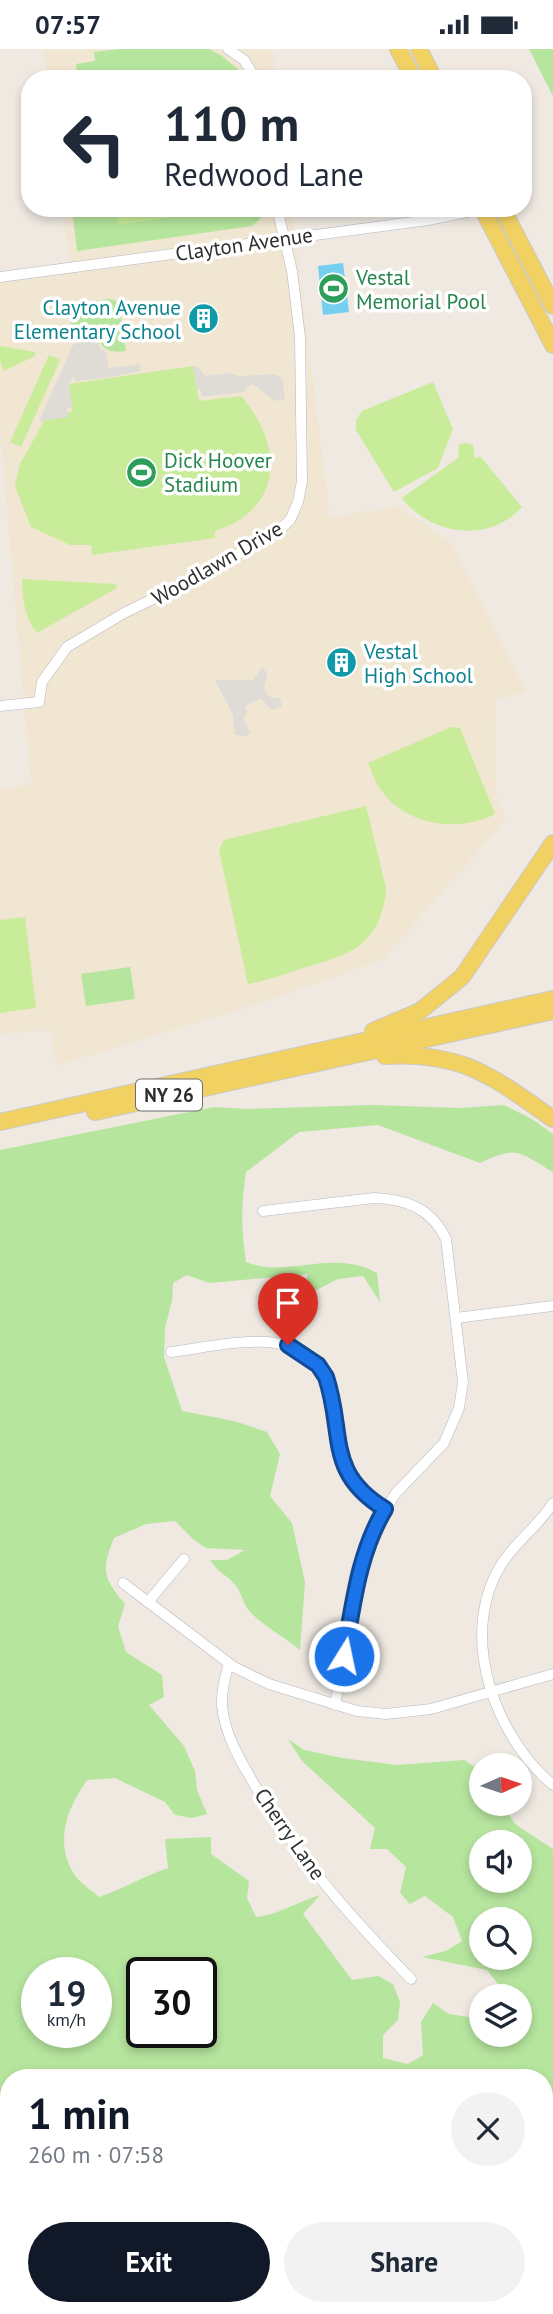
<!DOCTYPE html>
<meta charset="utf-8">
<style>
body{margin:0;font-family:"PT Sans",sans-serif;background:#f2f2f3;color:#1f2937;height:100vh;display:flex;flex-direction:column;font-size:26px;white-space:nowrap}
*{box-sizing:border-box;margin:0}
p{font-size:23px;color:#747a83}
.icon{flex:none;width:38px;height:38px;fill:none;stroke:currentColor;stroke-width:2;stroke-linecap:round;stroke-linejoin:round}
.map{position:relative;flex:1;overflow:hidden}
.drawer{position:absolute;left:0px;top:2020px;width:553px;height:247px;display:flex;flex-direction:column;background:#fff;border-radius:28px 28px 0 0;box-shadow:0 4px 10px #0003}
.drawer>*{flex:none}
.guide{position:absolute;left:21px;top:21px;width:511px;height:147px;border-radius:28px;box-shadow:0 4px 10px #0003;background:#fff;color:#1f2937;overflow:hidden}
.needle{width:46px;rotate:87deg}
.tools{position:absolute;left:469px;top:1704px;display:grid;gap:14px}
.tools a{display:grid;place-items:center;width:63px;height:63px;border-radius:50%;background:#fff;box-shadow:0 4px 10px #0003;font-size:35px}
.speed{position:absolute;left:21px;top:1908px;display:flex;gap:14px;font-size:35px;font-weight:700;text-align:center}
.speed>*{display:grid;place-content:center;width:91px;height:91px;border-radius:50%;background:#fff;box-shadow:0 4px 10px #0003;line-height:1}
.speed small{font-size:18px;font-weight:400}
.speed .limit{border:4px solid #111;border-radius:10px;background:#fff;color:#111}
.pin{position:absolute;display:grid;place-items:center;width:60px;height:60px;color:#fff;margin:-72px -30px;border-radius:50% 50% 50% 0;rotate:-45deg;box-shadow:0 0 7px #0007}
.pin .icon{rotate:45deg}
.me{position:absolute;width:77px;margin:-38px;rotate:10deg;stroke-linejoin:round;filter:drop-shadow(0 0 5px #0008)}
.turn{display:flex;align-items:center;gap:24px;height:147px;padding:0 28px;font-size:32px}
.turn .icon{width:91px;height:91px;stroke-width:2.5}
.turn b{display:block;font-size:49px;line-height:60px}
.round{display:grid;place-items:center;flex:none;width:74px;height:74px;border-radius:37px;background:#f2f2f3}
.overview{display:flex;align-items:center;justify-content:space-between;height:119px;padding:0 28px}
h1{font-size:42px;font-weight:600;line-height:52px;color:#111827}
.cta{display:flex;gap:14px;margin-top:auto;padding:14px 28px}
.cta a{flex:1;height:80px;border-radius:42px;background:#111827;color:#fff;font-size:28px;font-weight:600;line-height:80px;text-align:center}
.cta a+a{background:#f2f2f3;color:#1f2937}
.status{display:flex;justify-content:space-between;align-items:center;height:49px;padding:0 35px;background:#fff;direction:ltr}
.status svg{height:19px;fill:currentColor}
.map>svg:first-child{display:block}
.education{fill:#f0e6d1}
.green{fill:#b6e59e;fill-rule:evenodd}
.pitch{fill:#c9ec9a}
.plaza{fill:#dfdcd8}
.water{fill:#75cff0}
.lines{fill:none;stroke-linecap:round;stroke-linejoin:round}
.minor-casing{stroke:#b4b7c1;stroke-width:11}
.primary-casing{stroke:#c9c9c9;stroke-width:18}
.minor{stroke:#fff;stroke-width:10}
.primary{stroke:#f2d163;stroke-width:16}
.route-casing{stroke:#114b97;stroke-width:18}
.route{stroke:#1a73e8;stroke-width:12}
.labels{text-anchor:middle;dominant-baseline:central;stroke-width:7;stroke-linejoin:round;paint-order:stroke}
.shield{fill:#fff;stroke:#6d6d6d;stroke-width:2}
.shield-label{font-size:19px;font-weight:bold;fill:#2e2e2e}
.street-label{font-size:21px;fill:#2e2e2e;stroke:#fff}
.leisure-label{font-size:21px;fill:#27864d;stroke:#fff;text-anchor:start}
.culture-label{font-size:21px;fill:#0d838f;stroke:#fff;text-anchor:end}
</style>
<div class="status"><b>07:57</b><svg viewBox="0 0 49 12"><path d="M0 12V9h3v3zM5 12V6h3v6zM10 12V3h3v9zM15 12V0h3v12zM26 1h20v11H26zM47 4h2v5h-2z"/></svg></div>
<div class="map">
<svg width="553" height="2265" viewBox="0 0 553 2265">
<rect width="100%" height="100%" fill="#efe9e1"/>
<g class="education">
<path d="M44,0H272L276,30H48Z"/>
<path d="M63,159H291L330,469L399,457L451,494L526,643L496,650L495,742L506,771L382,911L254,956L56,1017L50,981L0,985V740L31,735L0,379V228L70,219Z"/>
</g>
<g class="green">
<path d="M120,0H209L222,7L239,21L243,30H78L76,15L95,12L94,3Z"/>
<path d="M529,0H553V47Z"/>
<path d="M72,159H264L265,161L260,170L252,177L77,202Z"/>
<path d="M110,250L116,252L119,258L126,302C101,305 102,296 92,276L71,279L69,261L90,258L92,252Z"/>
<path d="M130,918L135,950L86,957L81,925Z"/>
<path d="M372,1056L461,1059L504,1056L532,1070L553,1085V1123C519,1103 518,1096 480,1114L378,1076L299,1083L246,1123C241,1154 241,1182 246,1213C287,1230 332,1199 377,1224L380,1253L363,1227L338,1230L301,1249L308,1225L209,1234L187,1226L173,1234L172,1252L165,1279L164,1308L182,1362L234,1372L267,1383L280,1405L270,1447L292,1474L305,1533L300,1601C284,1587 259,1575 247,1559C243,1553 241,1544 237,1538C229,1527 217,1523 210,1511H227L245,1501L206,1499L193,1490L175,1472L146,1475L114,1489C101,1521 103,1529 125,1555L118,1577L126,1603L162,1626L164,1648L149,1656L184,1697L195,1722L197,1741L207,1765L192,1769L175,1766L165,1753L115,1729L87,1731C67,1760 54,1792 74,1825C79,1833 91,1841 99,1848C123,1840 144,1827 168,1819L165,1790L211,1788V1805L249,1832L247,1849L256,1868C275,1867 300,1852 320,1846L303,1865L352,1931L378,1927L393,1935L400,1953L398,1971L383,1986V2009L408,2015L423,2006L421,1973L433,1954L449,1965L481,1970V1986H520V1948H498L502,1940L487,1921L422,1908L446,1902L462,1892L453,1868L425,1847L410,1855L400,1844L406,1818L387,1800H370L375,1779L302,1712L288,1690L304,1701L342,1709L397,1716L464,1711L480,1721L481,1755H502L515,1775L553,1800V2265H25L24,2258H544V2028H9V2186L0,2170V1101L214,1058L248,1060ZM481,1794H520V1832H481ZM481,1871H520V1909H481ZM37,1923H96V1983H37ZM142,1923H201V1983H142Z"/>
</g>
<g class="pitch">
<path d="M116,159H231L118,176Z"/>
<path d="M0,297L35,303V307L4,322L0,311Z"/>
<path d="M49,306L60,311L21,398L10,393Z"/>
<path d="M193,317L199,352L241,347C284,396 284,460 215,482V489L92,506L91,496H70L31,478L15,437L20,415L43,374V368L72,363L69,335Z"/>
<path d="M433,333L453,380L438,419L394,443L356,381V371L362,362Z"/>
<path d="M466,394L473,396L475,410L480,407L522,458C489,495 430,486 402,449L458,409L459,395Z"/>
<path d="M22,530L115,535L117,539L37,584C24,567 23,552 22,530Z"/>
<path d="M451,678L460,679L495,765C455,785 401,776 377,735C374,729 371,721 368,714Z"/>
<path d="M366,757L386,839C386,850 383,860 379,871C365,905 331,910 300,920C282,926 266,932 248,935L219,801L224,791Z"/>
<path d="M25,868L36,959L0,964V871Z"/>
</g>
<g class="plaza">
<path d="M92,284L100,299L106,303L109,319L140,315L141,322L104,329L76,332L73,328L69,335L72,358L67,359L68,368L39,372L73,296Z"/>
<path d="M193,317H197L205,327L228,324L238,327L275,325L282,329L285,350L275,352L253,335L245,340V343L202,348L201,341L197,340Z"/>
<path d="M263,618L267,625L264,638L265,643L272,649H280L282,657L273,661L260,650L245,657L247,664L243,669L250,684L247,687L235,686L233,666L215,631H253Z"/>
</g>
<path class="water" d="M343,214L349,263L323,266L318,217Z"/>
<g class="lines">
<defs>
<g id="minor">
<path d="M228,0L244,11L256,30"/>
<path d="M0,228L428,171L486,159"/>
<path d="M0,657L39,653L42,633L67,598L124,564L194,530L277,483L290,471L298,453L302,432L300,288L292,222L277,159"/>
<path d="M263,1162L374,1149C406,1150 431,1159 446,1190L463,1333L459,1359L444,1394L396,1444L375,1476L362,1509L335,1656"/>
<path d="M456,1269L553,1257"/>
<path d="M171,1303C202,1299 236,1291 268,1293C281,1294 293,1297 303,1305C343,1331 327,1379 344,1418C352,1437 367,1449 385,1460"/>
<path d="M553,1454C538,1478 515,1493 501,1516C458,1585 494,1687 553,1736"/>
<path d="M123,1534L234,1618L269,1635L357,1662L386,1665L431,1660L553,1625"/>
<path d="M148,1553L184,1510"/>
<path d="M229,1615C225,1628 221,1642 222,1656C224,1684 240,1711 254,1735C297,1807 352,1870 411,1930"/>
</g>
<g id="primary">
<path d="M398,0L414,30"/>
<path d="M419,0L434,30"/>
<path d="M482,159L553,296"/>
<path d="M502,159L553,257"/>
<path d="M373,982L420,962L462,928L553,794"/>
<path d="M385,1007C463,1003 492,1027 553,1070"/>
<path d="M95,1063L553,962"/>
<path d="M0,1073L553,950"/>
</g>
</defs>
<use href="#minor" class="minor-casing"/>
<use href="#primary" class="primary-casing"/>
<use href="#minor" class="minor"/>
<use href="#primary" class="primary"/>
</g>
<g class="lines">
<defs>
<path id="route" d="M288,1296L318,1316L326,1328C345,1385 325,1423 385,1460C358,1505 353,1557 344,1607"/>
</defs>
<use href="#route" class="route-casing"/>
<use href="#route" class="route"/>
</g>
<defs>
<symbol id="stadium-disc" viewBox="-11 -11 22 22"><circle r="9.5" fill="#2e9e5b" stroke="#fff"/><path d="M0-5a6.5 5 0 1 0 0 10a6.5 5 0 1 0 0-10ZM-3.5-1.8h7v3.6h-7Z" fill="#fff"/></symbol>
<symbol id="building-disc" viewBox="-11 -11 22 22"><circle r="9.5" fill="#0f9aa8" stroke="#fff"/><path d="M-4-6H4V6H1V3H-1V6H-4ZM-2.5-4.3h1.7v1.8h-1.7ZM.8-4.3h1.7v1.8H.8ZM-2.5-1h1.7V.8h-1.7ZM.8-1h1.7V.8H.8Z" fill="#fff"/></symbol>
</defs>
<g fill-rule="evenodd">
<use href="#stadium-disc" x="316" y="222" width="35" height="35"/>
<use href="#building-disc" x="186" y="252" width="35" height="35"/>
<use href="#stadium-disc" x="124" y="406" width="35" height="35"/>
<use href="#building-disc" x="324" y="596" width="35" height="35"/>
</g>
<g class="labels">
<rect class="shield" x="136" y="1030.5" width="66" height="31" rx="5"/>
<g class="shield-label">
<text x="169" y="1046">NY 26</text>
</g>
<g class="street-label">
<text transform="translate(244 195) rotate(-8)">Clayton Avenue</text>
<text transform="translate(217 514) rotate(-30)">Woodlawn Drive</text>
<text transform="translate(290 1785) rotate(55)">Cherry Lane</text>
</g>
<g class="leisure-label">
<text x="356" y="228">Vestal<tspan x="356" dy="24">Memorial Pool</tspan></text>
<text x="164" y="411">Dick Hoover<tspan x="164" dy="24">Stadium</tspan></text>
</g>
<g class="culture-label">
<text x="181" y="258">Clayton Avenue<tspan x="181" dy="24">Elementary School</tspan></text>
<text x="364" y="602" text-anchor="start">Vestal<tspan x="364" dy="24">High School</tspan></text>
</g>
</g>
</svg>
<div class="tools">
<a><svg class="needle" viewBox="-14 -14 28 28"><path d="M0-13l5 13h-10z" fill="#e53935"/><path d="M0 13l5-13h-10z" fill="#747a83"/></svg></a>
<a><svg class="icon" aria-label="sound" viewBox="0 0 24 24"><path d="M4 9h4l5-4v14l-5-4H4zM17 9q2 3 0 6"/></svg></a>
<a><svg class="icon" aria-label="search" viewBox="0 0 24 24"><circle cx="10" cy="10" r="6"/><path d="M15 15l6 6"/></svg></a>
<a><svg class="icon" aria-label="layers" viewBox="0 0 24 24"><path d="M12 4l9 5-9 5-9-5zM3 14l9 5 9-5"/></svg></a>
</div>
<div class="speed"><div>19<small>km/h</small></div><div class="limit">30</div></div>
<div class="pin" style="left:288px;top:1296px;background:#d93025"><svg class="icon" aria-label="arrive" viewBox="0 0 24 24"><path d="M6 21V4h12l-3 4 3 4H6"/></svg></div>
<svg class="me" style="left:344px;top:1607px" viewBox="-20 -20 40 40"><circle r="17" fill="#1a73e8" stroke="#fff" stroke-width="3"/><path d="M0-11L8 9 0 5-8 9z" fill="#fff"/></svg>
<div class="guide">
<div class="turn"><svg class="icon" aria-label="left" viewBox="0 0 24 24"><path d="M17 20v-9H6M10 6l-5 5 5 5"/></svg><div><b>110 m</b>Redwood Lane</div></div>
</div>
<section class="drawer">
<div class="overview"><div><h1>1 min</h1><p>260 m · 07:58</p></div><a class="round"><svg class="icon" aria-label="close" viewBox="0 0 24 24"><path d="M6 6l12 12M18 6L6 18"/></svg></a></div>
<div class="cta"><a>Exit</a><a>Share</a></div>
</section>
</div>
